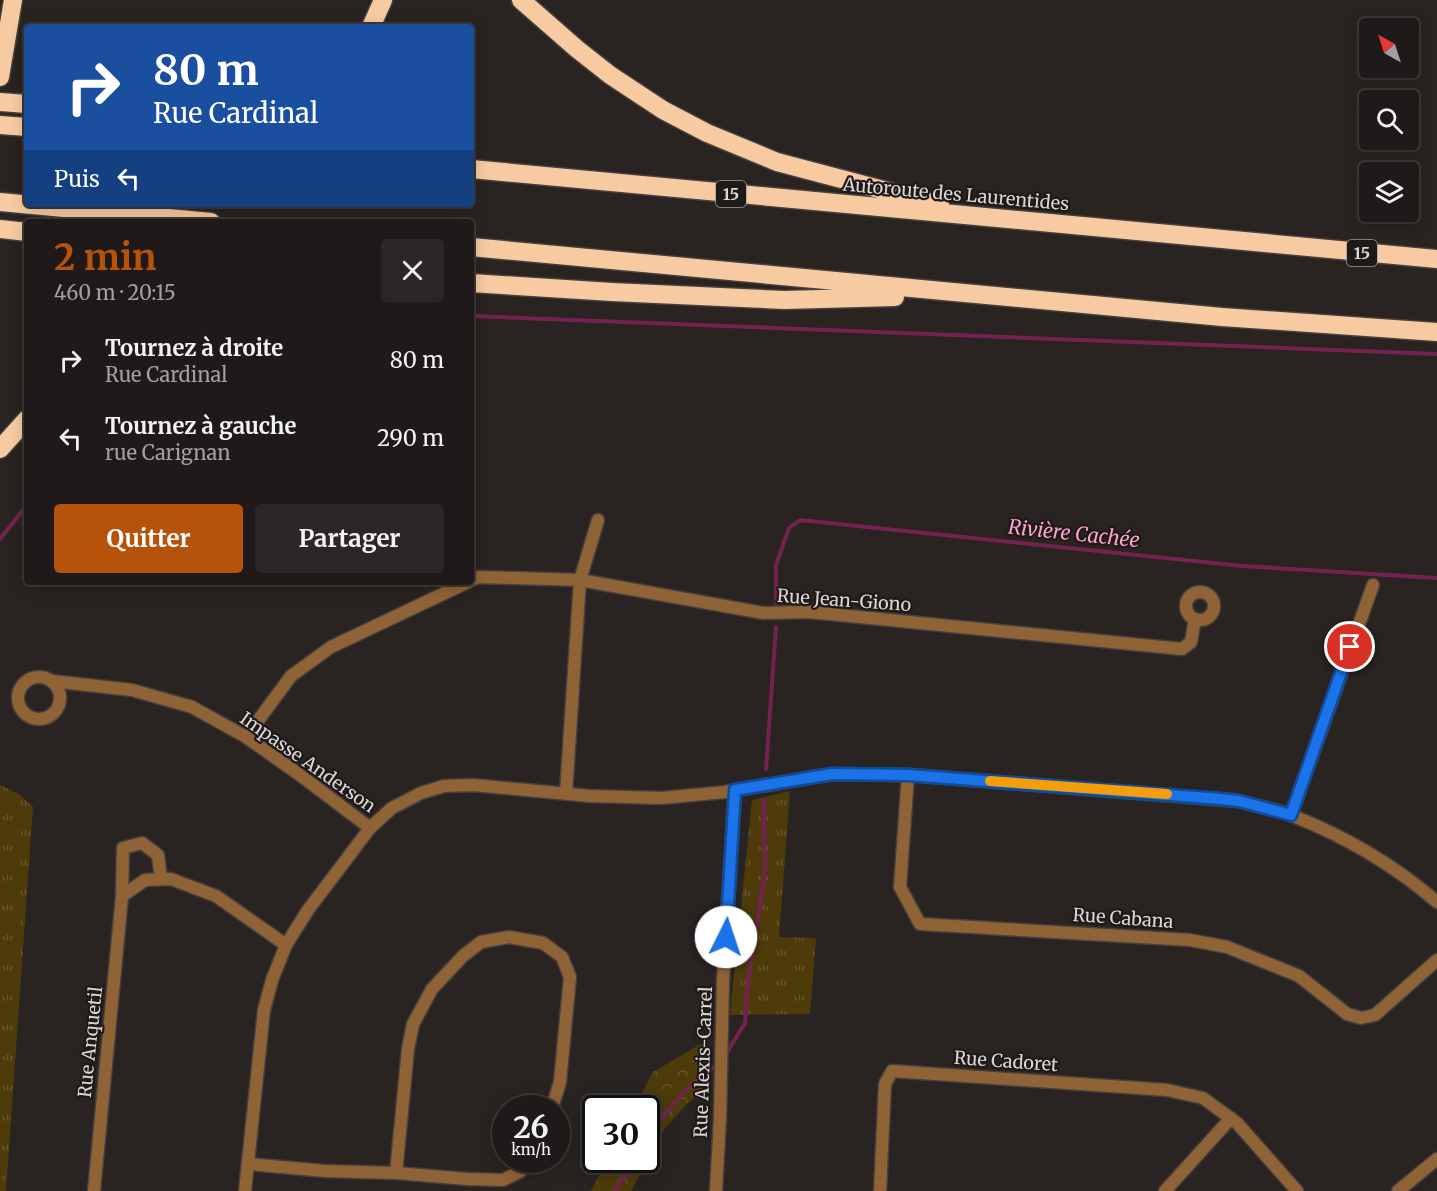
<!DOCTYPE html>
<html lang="fr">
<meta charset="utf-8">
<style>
body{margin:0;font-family:Merriweather,serif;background:#2c2726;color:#f1f3f6;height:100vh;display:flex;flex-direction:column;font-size:22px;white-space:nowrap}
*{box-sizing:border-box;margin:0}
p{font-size:20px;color:#a1a1a2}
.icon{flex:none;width:33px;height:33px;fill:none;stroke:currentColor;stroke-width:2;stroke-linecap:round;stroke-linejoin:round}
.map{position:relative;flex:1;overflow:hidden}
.details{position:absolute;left:24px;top:219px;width:450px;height:366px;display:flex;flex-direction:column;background:#1f1a19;border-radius:6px;box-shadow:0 3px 15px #0003,0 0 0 2px #3c3838}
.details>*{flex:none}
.hud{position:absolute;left:24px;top:24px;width:450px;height:183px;border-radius:6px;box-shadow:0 3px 15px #0003,0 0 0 2px #3c3838;background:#1a4fa0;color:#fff;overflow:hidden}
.needle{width:39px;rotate:321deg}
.buttons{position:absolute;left:1359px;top:18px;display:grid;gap:12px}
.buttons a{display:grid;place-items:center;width:60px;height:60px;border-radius:6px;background:#1f1a19;box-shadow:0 3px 15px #0003,0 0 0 2px #3c3838;font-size:30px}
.speed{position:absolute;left:492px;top:1095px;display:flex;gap:12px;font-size:30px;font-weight:700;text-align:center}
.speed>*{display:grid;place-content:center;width:78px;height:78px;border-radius:50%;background:#1f1a19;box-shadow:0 3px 15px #0003,0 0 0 2px #3c3838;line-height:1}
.speed small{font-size:15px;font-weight:400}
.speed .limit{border:3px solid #111;border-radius:9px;background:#fff;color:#111}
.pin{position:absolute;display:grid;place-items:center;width:51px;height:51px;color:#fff;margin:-26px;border:3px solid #fff;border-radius:50%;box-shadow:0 2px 6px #0007}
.me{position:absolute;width:66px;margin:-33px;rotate:4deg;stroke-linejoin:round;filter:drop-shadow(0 0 4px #0008)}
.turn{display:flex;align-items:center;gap:21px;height:126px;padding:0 30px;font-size:27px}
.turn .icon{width:78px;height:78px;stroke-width:2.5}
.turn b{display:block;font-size:42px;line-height:51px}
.then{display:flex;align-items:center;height:57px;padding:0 30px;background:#0003;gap:12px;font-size:22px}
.round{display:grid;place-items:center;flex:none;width:63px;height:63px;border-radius:6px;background:#2c2726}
.headline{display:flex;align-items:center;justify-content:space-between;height:102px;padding:0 30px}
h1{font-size:36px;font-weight:700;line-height:45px;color:#b45309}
.button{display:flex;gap:12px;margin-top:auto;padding:12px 30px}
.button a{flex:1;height:69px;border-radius:6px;background:#b45309;color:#fff;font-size:24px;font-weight:700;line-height:69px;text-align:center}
.button a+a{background:#2c2726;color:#f1f3f6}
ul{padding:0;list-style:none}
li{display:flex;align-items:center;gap:18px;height:78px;padding:0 30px}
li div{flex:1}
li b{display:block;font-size:22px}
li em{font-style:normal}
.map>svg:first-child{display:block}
.forest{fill:url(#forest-crowns)}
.park{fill:url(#park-tufts)}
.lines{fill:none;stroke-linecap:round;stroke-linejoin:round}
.stream{stroke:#742351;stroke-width:4}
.street-casing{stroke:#45403e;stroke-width:15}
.highway-casing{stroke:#45403e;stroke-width:21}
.street{stroke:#8f6336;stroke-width:12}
.highway{stroke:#f7caa1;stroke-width:18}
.route-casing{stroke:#114b97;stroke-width:15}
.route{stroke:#1a73e8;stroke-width:10}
.slow{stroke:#f59e0b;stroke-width:10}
.labels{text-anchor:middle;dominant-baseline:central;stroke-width:4.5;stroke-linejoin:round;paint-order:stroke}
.shield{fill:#1f1a18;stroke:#a39e9d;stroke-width:1.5}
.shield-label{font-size:16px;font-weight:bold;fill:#dbd7d6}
.street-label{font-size:18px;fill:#dbd7d6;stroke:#1f1a18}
.water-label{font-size:20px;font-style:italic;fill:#ffa1cf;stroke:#1f1a18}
</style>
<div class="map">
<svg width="1437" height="1191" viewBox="0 0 1437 1191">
<defs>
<pattern id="forest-crowns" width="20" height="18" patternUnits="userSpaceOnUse" patternTransform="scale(1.5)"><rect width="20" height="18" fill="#4d3c0a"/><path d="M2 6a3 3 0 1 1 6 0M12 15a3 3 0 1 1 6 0" fill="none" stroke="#66572d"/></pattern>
<pattern id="park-tufts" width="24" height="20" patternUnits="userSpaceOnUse" patternTransform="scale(1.5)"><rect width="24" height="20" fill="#4d3c0a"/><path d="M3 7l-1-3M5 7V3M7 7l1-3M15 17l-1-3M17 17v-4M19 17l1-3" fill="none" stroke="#66572d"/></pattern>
</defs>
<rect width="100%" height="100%" fill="#292321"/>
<path class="forest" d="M704,1042L707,1088L688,1103L665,1128L631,1191H591L607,1160H646V1108H634L653,1072Z"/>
<g class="park">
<path d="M0,785L20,795L33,807L6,1191H0Z"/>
<path d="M790,791L779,937L816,938L810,1014L730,1015L752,800Z"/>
</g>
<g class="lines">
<g class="stream">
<path d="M471,316L1437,354"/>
<path d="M0,539L27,505"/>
<path d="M776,604V565L789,528L800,520L1242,566L1437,578"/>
<path d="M766,769L776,627"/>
<path d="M726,1054L745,1023L748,982L765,873L764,800"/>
<path d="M646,1143L669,1109L691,1085L718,1064"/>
<path d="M615,1191L635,1160"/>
</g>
<defs>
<g id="street">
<path d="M471,580L479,577L580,580L764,613L809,612L1182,649L1191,642L1195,619"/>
<circle cx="1200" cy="606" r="14"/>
<circle cx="39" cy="698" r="21"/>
<path d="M52,681L132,690L192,707L246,737L300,775L370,828"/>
<path d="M246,737L291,676L331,647L468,582"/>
<path d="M908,775L900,887L920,924L1190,940L1227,947L1299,976L1347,1014L1361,1018L1375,1015L1437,960"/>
<path d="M566,793L580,580L598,520"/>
<path d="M1291,815L1373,585"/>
<path d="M122,896L123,848L142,843L158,855L161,879"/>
<path d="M248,1164L325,1171L396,1173L467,1179L503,1180L521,1171L528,1160"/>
<path d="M396,1173L408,1049L413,1024L432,989L463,956L481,942L509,937L543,943L562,957L570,977L560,1082L552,1108"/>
<path d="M94,1191L122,896L145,880L171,879L216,896L286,945"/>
<path d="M245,1191L264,1010L272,980L286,945L308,910L370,828L392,808L421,793L444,786L473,785L590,796L661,798L725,792L832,774L908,775L1239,801C1256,806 1276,809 1293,816C1344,836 1395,866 1437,902"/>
<path d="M716,1191L720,1118L723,981L735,790"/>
<path d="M880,1191L885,1084L892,1071L1167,1090L1203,1098L1237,1123L1297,1191"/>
<path d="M1165,1191L1231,1118"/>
<path d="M1398,1191L1437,1159"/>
</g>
<g id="highway">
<path d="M521,0L577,49L610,75L663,110L707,133L777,162L940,205"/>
<path d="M371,27L383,0"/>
<path d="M0,77L13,0"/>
<path d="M0,102L27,104"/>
<path d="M0,125L27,127"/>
<path d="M471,169L1437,259"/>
<path d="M0,202L211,222"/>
<path d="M0,229L27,232"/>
<path d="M471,247L1222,317L1437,332"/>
<path d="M471,283L612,292L784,300L895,297"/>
<path d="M0,449L27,419"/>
</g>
</defs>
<use href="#street" class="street-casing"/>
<use href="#highway" class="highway-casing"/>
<use href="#street" class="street"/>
<use href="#highway" class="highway"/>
</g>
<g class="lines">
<defs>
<path id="route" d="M726,937L735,790L832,774L908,775L1221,799L1239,801L1291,815L1350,647"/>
</defs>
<use href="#route" class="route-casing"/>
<use href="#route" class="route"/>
<path class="slow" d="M990,781L1167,794"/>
</g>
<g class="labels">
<g class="shield">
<rect x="716" y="181" width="30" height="26" rx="4.5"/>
<rect x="1347" y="240" width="30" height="26" rx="4.5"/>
</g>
<g class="shield-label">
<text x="731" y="194">15</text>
<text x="1362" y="253">15</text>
</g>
<g class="street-label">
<text transform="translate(956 194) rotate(5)">Autoroute des Laurentides</text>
<text transform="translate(844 600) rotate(4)">Rue Jean-Giono</text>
<text transform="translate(308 762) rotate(35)">Impasse Anderson</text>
<text transform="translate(1123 918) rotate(4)">Rue Cabana</text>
<text transform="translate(90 1042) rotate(-84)">Rue Anquetil</text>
<text transform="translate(1006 1061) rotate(4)">Rue Cadoret</text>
<text transform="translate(703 1062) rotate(-88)">Rue Alexis-Carrel</text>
</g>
<g class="water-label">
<text transform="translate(1074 533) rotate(6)">Rivière Cachée</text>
</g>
</g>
</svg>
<div class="buttons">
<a><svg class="needle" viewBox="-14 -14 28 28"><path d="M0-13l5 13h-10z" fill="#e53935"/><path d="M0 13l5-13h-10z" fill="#a1a1a2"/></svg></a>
<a><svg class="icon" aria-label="search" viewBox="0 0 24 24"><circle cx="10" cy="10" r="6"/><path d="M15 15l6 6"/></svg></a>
<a><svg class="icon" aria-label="layers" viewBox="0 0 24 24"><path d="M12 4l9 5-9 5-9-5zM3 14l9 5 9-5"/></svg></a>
</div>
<div class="speed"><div>26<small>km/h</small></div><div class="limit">30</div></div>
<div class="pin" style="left:1350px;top:647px;background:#d93025"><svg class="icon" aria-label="arrive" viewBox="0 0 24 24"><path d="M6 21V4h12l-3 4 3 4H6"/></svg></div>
<svg class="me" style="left:726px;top:937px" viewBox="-20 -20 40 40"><circle r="19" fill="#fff"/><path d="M0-13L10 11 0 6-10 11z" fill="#1a73e8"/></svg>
<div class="hud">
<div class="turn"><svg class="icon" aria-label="right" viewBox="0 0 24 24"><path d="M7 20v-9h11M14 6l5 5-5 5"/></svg><div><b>80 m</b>Rue Cardinal</div></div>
<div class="then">Puis<svg class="icon" aria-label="left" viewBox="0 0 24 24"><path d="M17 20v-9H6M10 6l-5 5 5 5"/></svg></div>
</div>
<section class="details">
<div class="headline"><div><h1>2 min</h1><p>460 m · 20:15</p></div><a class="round"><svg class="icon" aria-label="close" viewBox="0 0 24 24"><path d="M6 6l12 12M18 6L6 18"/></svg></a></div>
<ul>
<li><svg class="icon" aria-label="right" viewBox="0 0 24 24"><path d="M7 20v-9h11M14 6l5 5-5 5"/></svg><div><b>Tournez à droite</b><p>Rue Cardinal</p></div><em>80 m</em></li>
<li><svg class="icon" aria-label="left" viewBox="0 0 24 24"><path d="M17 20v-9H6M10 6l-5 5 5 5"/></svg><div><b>Tournez à gauche</b><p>rue Carignan</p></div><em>290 m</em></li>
</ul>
<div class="button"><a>Quitter</a><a>Partager</a></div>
</section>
</div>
